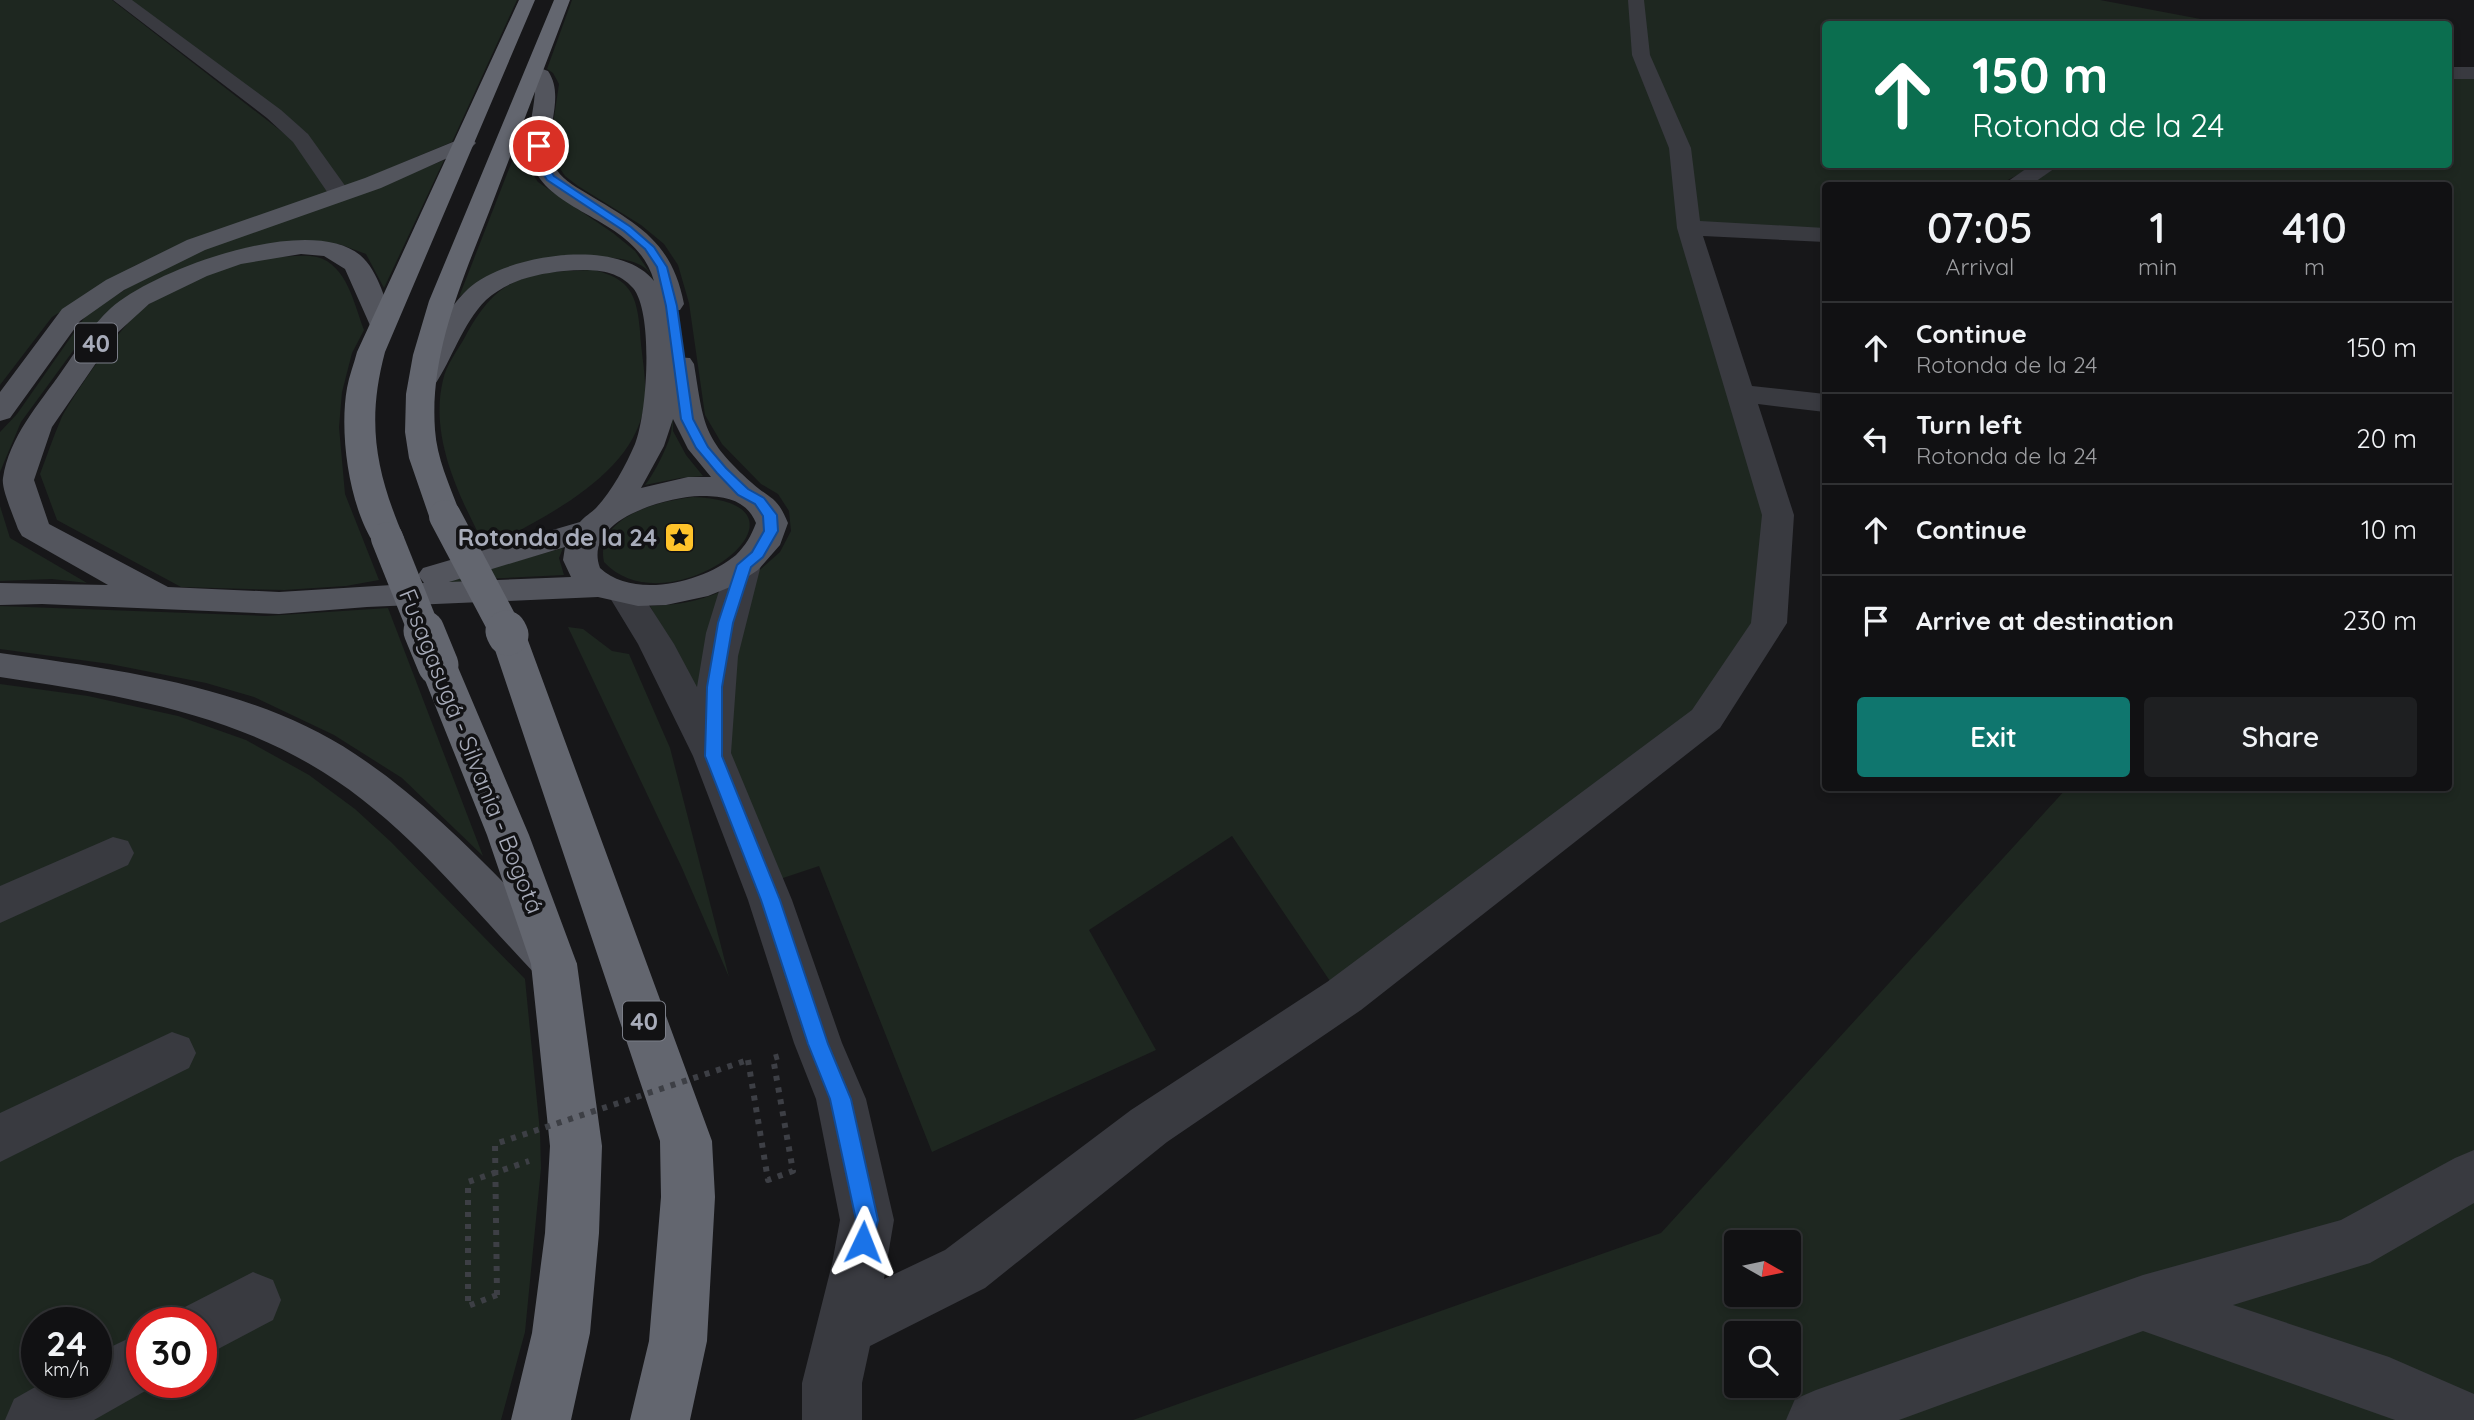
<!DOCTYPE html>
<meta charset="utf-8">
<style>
body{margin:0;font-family:Quicksand,sans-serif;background:#1e1f21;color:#f1f3f6;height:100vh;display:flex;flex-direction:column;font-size:26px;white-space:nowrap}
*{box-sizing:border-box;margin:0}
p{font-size:23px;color:#9c9da0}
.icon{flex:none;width:38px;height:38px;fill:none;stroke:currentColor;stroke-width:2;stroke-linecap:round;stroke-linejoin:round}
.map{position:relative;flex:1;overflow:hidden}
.sheet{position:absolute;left:1822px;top:182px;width:630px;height:609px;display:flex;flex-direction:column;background:#111113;border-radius:7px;box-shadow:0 4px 10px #0003,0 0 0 2px #303133}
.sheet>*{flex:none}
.hud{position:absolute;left:1822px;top:21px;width:630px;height:147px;border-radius:7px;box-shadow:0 4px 10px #0003,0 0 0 2px #303133;background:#0b6e4f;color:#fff;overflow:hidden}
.needle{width:46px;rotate:99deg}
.buttons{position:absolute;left:1724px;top:1230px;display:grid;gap:14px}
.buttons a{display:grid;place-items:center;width:77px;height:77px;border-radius:7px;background:#111113;box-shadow:0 4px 10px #0003,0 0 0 2px #303133;font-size:35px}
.speed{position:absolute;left:21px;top:1307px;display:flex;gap:14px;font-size:35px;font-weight:700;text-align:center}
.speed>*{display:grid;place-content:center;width:91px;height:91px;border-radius:50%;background:#111113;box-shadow:0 4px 10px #0003,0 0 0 2px #303133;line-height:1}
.speed small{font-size:18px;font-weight:400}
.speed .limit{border:10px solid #d22;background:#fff;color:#111}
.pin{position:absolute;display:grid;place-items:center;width:60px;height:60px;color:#fff;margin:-30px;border:4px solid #fff;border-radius:50%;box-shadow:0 2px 7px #0007}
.me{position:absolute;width:77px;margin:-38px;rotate:2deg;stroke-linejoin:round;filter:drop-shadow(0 0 5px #0008)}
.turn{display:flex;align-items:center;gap:24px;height:147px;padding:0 35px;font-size:32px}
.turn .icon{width:91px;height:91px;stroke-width:2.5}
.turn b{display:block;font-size:49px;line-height:60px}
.eta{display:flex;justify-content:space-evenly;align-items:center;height:119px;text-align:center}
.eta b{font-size:42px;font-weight:600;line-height:49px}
.button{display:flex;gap:14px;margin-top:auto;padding:14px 35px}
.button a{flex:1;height:80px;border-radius:7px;background:#0f766e;color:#fff;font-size:28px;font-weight:600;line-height:80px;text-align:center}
.button a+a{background:#1e1f21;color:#f1f3f6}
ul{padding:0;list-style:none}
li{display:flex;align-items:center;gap:21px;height:91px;padding:0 35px;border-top:2px solid #303133}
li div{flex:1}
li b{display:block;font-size:26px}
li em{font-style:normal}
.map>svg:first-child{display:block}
.green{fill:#1e2720;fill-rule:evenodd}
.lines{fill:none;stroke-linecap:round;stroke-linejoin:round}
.path{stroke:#3d3f45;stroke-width:6;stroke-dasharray:5 7;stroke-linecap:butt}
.minor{fill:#393a40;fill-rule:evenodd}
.major{fill:#53555d;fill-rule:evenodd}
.highway{fill:#63666f;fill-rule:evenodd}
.path-bridge{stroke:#3d3f45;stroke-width:6;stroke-dasharray:5 7;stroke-linecap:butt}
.highway-bridge-far1{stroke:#63666f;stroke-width:32}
.highway-bridge{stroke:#63666f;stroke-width:41}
.route{fill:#1a73e8;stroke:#114b97;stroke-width:2}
.labels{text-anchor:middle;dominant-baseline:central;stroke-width:7;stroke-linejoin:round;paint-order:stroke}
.shield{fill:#121214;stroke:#7b7e88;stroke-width:2}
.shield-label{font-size:23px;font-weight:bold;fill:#a8acba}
.poi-label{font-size:24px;font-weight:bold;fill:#a8acba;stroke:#121214;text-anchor:end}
.street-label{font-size:24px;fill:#a8acba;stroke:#121214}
</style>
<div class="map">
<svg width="2474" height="1420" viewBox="0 0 2474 1420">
<rect width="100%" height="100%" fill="#171719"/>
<g class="green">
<path d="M0,0H112L290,138L307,133L131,0H517L452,142L362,180L186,243L134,266L52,317L0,385Z"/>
<path d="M572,0H1629L1669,142L1764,514L1756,618L1691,713L1332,984L1232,836L1089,930L1156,1050L932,1152L819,866L780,879L729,752L728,682L754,575L780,552L791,531L789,511L778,494L761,484L722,444L705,415L689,303L678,265L664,244L641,225L578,186L565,176L557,164L553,152L552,131L559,84L553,73L547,69Z"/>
<path d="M1643,0H2100L2227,24H1825V164L2037,165L1998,185L1825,186V231L1698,225L1648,56Z"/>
<path d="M2474,75V1420H1133L1661,1233L2067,788H2448V186L2026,185L2063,164H2448V76ZM1736,1242H1788V1295H1736ZM1736,1334H1788V1386H1736Z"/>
<path d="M530,115C526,141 523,160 538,182L613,233L635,251L648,270L660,291L672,384L673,431L686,455L703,476L680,478L645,485C654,474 668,446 671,433C676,404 665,292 648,271C626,245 522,261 494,274C481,280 470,288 459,297Z"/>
<path d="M444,160L384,288L366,254L339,244H282L141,288L105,314L81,340L21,422L0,472V432L17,414L87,314L129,287L205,248L381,186Z"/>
<path d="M272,257C286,257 304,254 317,257C347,265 354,304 364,330L352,353L342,392L339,427L345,494L379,580L346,586L284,590L181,587L57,520L40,474C47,456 53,437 61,419C71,398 122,325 140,311C176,282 227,263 272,257Z"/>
<path d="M593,270C630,278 637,295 640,331C641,355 648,382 644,406C633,476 543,518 486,548C460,498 429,438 443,380C446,365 458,350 465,337C498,275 527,272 593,270Z"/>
<path d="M693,497C837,503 669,633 604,562C594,516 660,501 693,497Z"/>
<path d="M0,506L10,538L87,583L52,579L0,581Z"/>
<path d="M563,548L559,558L564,575L482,579L432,585Z"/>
<path d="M722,591L699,696L650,606C676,605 698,602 722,591Z"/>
<path d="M0,606L266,616L388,608L483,856L402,778L334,735L254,697L206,683L110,664L0,649Z"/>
<path d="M568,627L583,629L612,651L629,654L670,748L729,977L682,868Z"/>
<path d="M0,684L88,696L178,716L246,740L309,775L355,809L391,842L525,979L540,1132L541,1168L525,1332L501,1420H0ZM37,1323H96V1382H37ZM142,1323H201V1382H142Z"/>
</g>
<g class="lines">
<g class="path">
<path d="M748,1060L768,1180L793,1171L773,1058L780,1056"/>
<path d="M497,1295L468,1306V1182L529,1161"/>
</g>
<g class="minor">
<path d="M113,0H132L281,110L308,134L351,194L348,199H332L293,142L267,118Z"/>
<path d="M1628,0H1644L1650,55L1691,148L1700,221L1825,228V242L1703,236L1752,386L1825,394V412L1758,404L1794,515L1787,623L1720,728L1361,1010L1167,1142L985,1288L870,1346L862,1383V1420H802V1383L832,1264L840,1220L816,1099L794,1043L748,900L693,756L638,644L607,593L612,585L624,582L636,585L674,644L697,687L706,633L727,565L732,558L744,555L756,558L761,565L738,656L731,753L792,900L842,1043L866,1099L894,1220L884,1279L945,1250L1131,1110L1327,982L1692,710L1751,623L1762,515L1677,228L1669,148L1632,55Z"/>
<rect x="2448" y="67" width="26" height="12"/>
<path d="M2033,164H2061L2029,186H2001Z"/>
<path d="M113,837L128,841L134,853L128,865L0,923V886Z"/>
<path d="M172,1032L189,1038L196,1053L189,1068L0,1162V1113Z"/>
<path d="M2474,1150V1203L2370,1263L2233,1305L2389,1357L2474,1394V1420H2395L2143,1331L1899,1420H1786L1795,1399L1816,1390L2143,1275L2341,1220L2455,1158Z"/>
<path d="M253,1272L273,1280L281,1300L273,1320L201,1358V1323H175L181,1309Z"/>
<path d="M142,1332V1382H161L94,1420H5L14,1399L44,1382H96V1354Z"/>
</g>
<g class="major">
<path d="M534,66L548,71C567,99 541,134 554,165C560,178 574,186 586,193C637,224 672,241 684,304L680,310L669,311L673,357L690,358L694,364C704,426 703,439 752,483C771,500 777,496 788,523L780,545L758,570L735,585L708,596L666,605L638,606L598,597L367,607L279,614L42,604L0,605V583L108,585L22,536L18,529C14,517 1,489 3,478C9,437 39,404 62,371C77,350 91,326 111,308C155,269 308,213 360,255C379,271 386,304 395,326L391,332L382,334L373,332L345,269L324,256L301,254L241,264L207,276L149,304L116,334L52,427L34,480L49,524L168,587L279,592L424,583L418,575L423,568L580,522C585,516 591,513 596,508C612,491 626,465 635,444C647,415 654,313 633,288C616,268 588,269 564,271C536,274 508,280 486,300C462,324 453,358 434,386L424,389L414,386L410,380C427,349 442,314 468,289C504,255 619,236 654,281C636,217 551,216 532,164C523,139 536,110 535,84L525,72ZM673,419L688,449L711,477H688L641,488L664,446ZM700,496C724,496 746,499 756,523C751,536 746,545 736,555C704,582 634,600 600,568C582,520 666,497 700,496ZM565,547L563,560L571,577L449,582Z"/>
<path d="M465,137L472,139L476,143L472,147L381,188L205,250L124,290L80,321L10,418L0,421V392L62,309L106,280L187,240L365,178Z"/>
<path d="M0,653C120,670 252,686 355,754C437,808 502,882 570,951L577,964L570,977L554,983L538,977C471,907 407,824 323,772C226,711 112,694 0,677Z"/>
</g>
<g class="highway">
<path d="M519,0H535L385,352C366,423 376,472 404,538L399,545L387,548L375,545C349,507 339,433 347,388C349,376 354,364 357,352Z"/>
<path d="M554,0H570C545,66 519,133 494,199C466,273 429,349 435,430C437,460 451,488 461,516L457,523L445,526L433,523L429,516L409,458L405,432L406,394L413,355L429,301Z"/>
<path d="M508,623L521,627L526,635L712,1141L715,1197L707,1341L690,1420H630L649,1341L661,1197L660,1141L490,635L495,627Z"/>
<path d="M438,653L451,656L457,665L529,835L577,964L602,1146L599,1233L590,1333L571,1420H511L532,1333L545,1233L550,1146L531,964L487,835L419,665L425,656Z"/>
</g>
<path class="path-bridge" d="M497,1295L495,1144L748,1060"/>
<g class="highway-bridge-far1">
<path d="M445,516L507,633"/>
<path d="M387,538L425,633"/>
</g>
<g class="highway-bridge">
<path d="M424,631L438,665"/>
<path d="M506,631L508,635"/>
</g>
</g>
<path class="route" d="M539,143L544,146L548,167L554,176L631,227L654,247L667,267L677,306L693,419L708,447L726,468L748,489L764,498L777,515L778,531L763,557L751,567L733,623L722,687V756L780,900L828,1044L851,1099L878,1220L871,1250L863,1253L855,1250L852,1242L856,1220L830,1099L808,1044L761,900L705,756L707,687L718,623L737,565L752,552L764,531L763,516L755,504L738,495L717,473L696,448L681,419L666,306L657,267L645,249L624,231L547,180L539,167L535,146Z"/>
<defs>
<symbol id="sight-square" viewBox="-11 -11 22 22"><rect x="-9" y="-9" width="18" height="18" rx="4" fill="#fec32a" stroke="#121214"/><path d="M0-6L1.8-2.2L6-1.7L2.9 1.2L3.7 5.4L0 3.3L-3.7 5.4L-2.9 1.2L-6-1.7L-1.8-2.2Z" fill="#111"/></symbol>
</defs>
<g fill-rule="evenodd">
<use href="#sight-square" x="662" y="520" width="35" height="35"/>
</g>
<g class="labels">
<g class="shield">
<rect x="75" y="323.5" width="42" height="39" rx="5"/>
<rect x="623" y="1001.5" width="42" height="39" rx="5"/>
</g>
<g class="shield-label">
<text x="96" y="343">40</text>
<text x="644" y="1021">40</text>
</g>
<g class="poi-label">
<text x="657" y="537">Rotonda de la 24</text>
</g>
<g class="street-label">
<text transform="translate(472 751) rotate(68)">Fusagasugá - Silvania - Bogotá</text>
</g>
</g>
</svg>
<div class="buttons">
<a><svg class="needle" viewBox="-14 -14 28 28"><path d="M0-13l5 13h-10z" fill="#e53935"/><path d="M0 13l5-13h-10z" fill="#9c9da0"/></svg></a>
<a><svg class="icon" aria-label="search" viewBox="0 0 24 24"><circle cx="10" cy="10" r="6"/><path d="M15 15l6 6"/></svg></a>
</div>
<div class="speed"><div>24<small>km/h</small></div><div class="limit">30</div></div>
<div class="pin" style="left:539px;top:146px;background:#d93025"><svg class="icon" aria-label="arrive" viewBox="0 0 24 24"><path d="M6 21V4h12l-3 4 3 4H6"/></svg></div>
<svg class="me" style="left:863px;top:1242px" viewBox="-20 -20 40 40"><path d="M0-17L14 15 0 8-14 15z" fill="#1a73e8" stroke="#fff" stroke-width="4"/></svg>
<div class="hud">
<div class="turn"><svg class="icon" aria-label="ahead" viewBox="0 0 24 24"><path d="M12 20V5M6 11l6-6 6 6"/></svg><div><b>150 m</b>Rotonda de la 24</div></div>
</div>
<section class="sheet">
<div class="eta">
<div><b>07:05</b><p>Arrival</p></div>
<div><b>1</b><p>min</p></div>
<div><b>410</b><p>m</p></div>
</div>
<ul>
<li><svg class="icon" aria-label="ahead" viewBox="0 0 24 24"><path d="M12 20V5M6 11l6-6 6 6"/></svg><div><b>Continue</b><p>Rotonda de la 24</p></div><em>150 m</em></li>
<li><svg class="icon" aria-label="left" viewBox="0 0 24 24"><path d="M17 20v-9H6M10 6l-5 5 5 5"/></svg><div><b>Turn left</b><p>Rotonda de la 24</p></div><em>20 m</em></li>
<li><svg class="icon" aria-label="ahead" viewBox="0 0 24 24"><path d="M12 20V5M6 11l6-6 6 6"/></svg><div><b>Continue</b></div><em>10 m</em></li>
<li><svg class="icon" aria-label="arrive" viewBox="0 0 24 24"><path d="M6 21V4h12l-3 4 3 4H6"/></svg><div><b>Arrive at destination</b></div><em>230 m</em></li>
</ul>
<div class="button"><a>Exit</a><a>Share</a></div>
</section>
</div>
